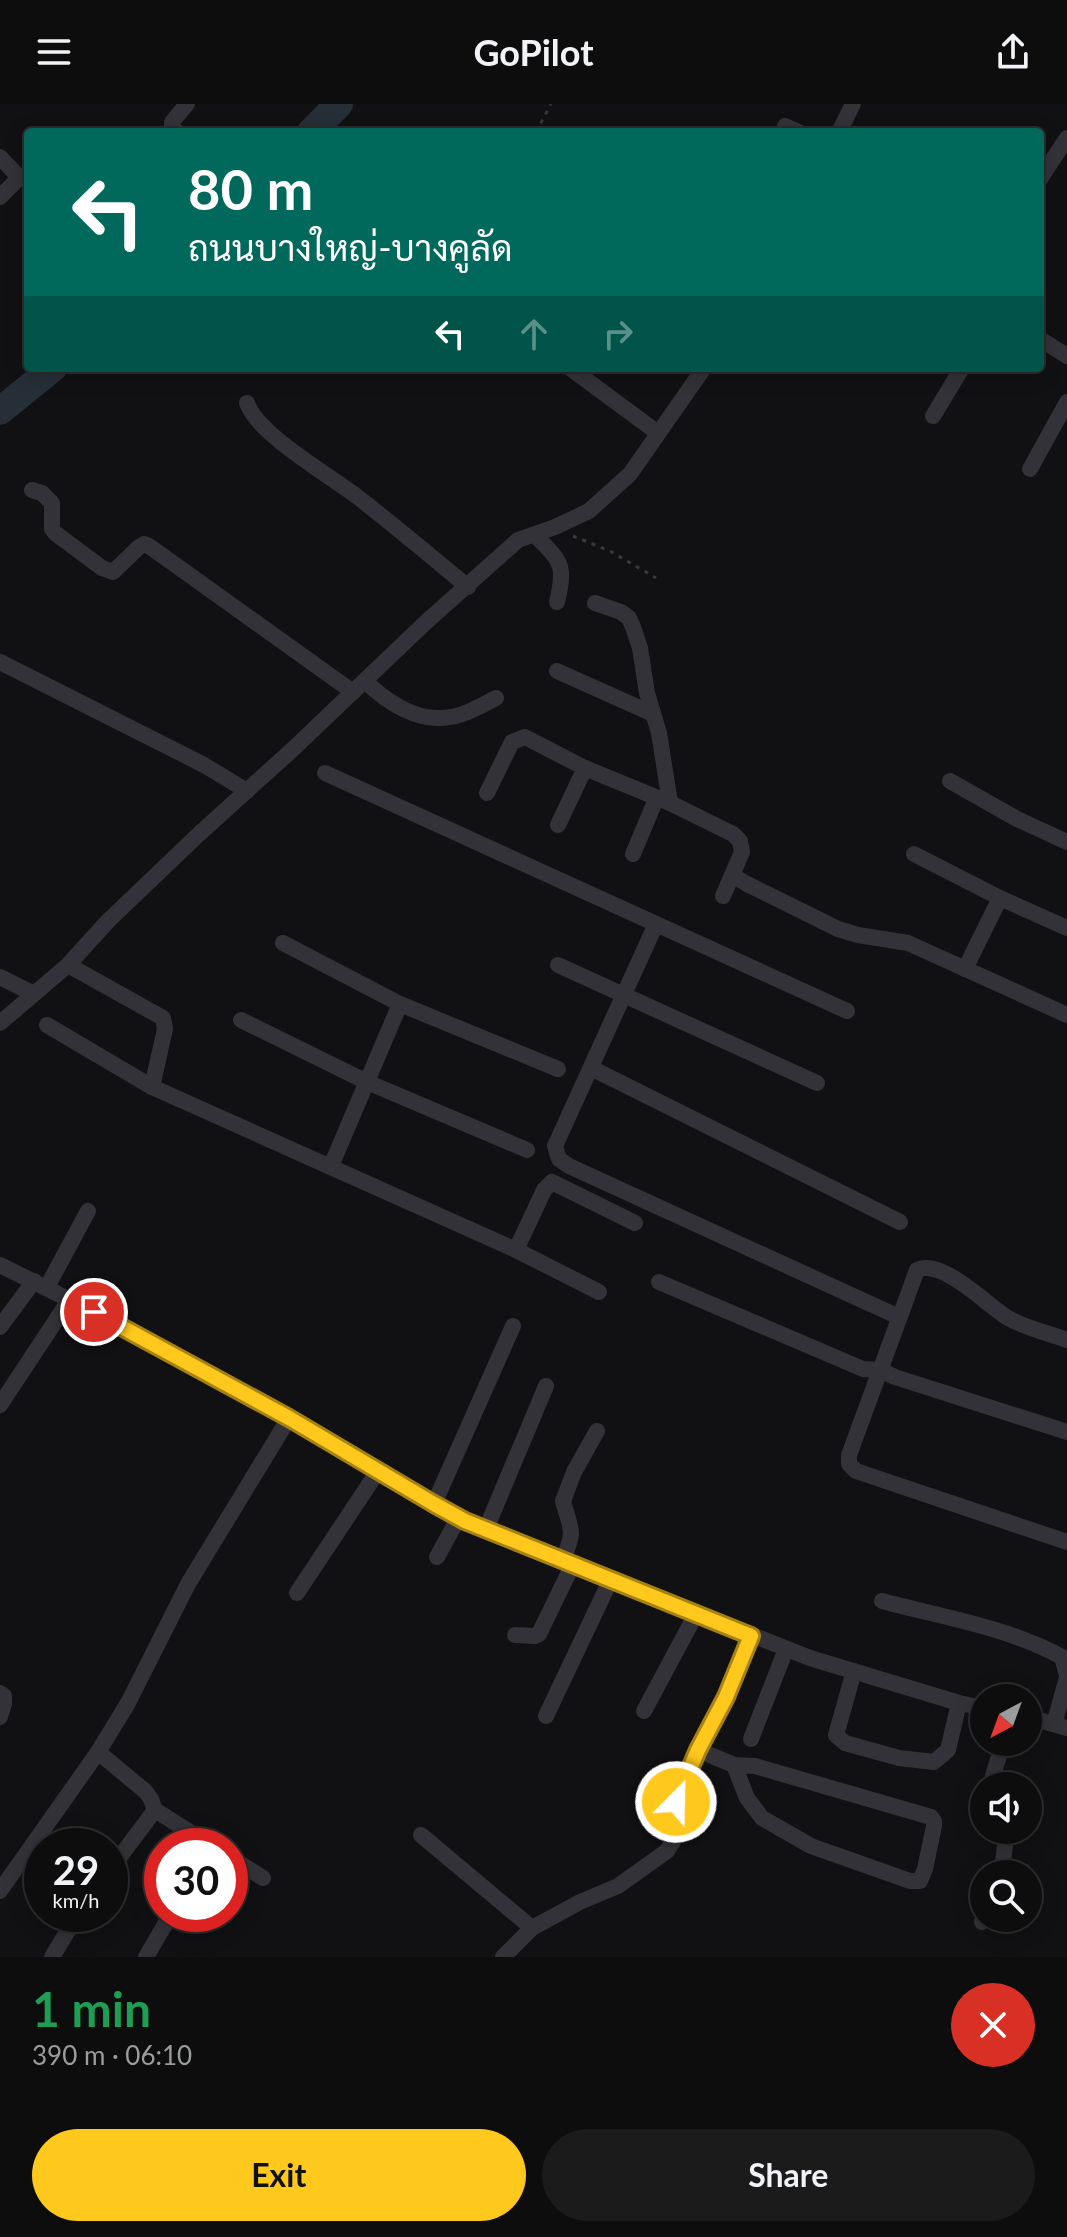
<!DOCTYPE html>
<meta charset="utf-8">
<style>
body{margin:0;font-family:Lato,Sarabun,sans-serif;background:#1b1b1c;color:#f1f3f6;height:100vh;display:flex;flex-direction:column;font-size:30px;white-space:nowrap}
*{box-sizing:border-box;margin:0}
p{font-size:26px;color:#9a9c9e}
.icon{flex:none;width:44px;height:44px;fill:none;stroke:currentColor;stroke-width:2;stroke-linecap:round;stroke-linejoin:round}
.map{position:relative;height:1853px;overflow:hidden}
.side{display:flex;flex-direction:column;background:#0d0d0e;flex:1}
.side>*{flex:none}
.top-card{position:absolute;left:24px;top:24px;width:1020px;height:244px;border-radius:8px;box-shadow:0 4px 20px #0003,0 0 0 2px #2d2d2e;background:#00695c;color:#fff;overflow:hidden}
.needle{width:52px;rotate:221deg}
.buttons{position:absolute;left:970px;top:1580px;display:grid;gap:16px}
.buttons a{display:grid;place-items:center;width:72px;height:72px;border-radius:50%;background:#0d0d0e;box-shadow:0 4px 20px #0003,0 0 0 2px #2d2d2e;font-size:40px}
.speed{position:absolute;left:24px;top:1724px;display:flex;gap:16px;font-size:40px;font-weight:700;text-align:center}
.speed>*{display:grid;place-content:center;width:104px;height:104px;border-radius:50%;background:#0d0d0e;box-shadow:0 4px 20px #0003,0 0 0 2px #2d2d2e;line-height:1}
.speed small{font-size:20px;font-weight:400}
.speed .limit{border:12px solid #d22;background:#fff;color:#111}
.pin{position:absolute;display:grid;place-items:center;width:68px;height:68px;color:#fff;margin:-34px;border:4px solid #fff;border-radius:50%;box-shadow:0 2px 8px #0007}
.me{position:absolute;width:88px;margin:-44px;rotate:23deg;stroke-linejoin:round;filter:drop-shadow(0 0 6px #0008)}
.turn{display:flex;align-items:center;gap:28px;height:168px;padding:0 32px;font-size:36px}
.turn .icon{width:104px;height:104px;stroke-width:2.5}
.turn b{display:block;font-size:56px;line-height:68px}
.lanes{display:flex;align-items:center;height:76px;padding:0 32px;background:#0003;justify-content:center;gap:40px;direction:ltr}
.lanes .off{opacity:.35}
.round{display:grid;place-items:center;flex:none;width:84px;height:84px;border-radius:42px;background:#1b1b1c}
.head{display:flex;align-items:center;justify-content:space-between;height:136px;padding:0 32px}
h1{font-size:48px;font-weight:700;line-height:60px;color:#1e9e55}
.action{display:flex;gap:16px;margin-top:auto;padding:16px 32px}
.action a{flex:1;height:92px;border-radius:48px;background:#ffc81c;color:#111;font-size:32px;font-weight:700;line-height:92px;text-align:center}
.action a+a{background:#1b1b1c;color:#f1f3f6}
header{display:flex;justify-content:space-between;align-items:center;height:104px;padding:0 32px;background:#0d0d0e;font-size:36px;font-weight:700}
.map>svg:first-child{display:block}
.lines{fill:none;stroke-linecap:round;stroke-linejoin:round}
.river{stroke:#262e37;stroke-width:28}
.path{stroke:#37393f;stroke-width:3;stroke-dasharray:4 6;stroke-linecap:butt}
.minor{stroke:#323238;stroke-width:16}
.route-casing{stroke:#a68212;stroke-width:20}
.route{stroke:#ffc81c;stroke-width:14}
</style>
<header><svg class="icon" aria-label="menu" viewBox="0 0 24 24"><path d="M4 6h16M4 12h16M4 18h16"/></svg>GoPilot<svg class="icon" aria-label="share" viewBox="0 0 24 24"><path d="M12 15V3M7 8l5-5 5 5M5 13v7h14v-7"/></svg></header>
<div class="map">
<svg width="1067" height="1853" viewBox="0 0 1067 1853">
<rect width="100%" height="100%" fill="#111113"/>
<g class="lines">
<g class="river">
<path d="M311,28L339,0"/>
<path d="M0,307L53,264"/>
</g>
<g class="path">
<path d="M536,28L551,0"/>
<path d="M573,432L610,447L656,474"/>
</g>
<g class="minor">
<path d="M785,22L799,28"/>
<path d="M177,28L172,23V18L187,0"/>
<path d="M839,28L853,0"/>
<path d="M0,53L17,71L18,75L0,93"/>
<path d="M1040,75L1067,34"/>
<path d="M1040,235L1067,252"/>
<path d="M570,264L658,329"/>
<path d="M247,299C258,331 331,372 359,394C396,423 432,453 468,483"/>
<path d="M933,312L962,264"/>
<path d="M1030,365L1067,298"/>
<path d="M32,386L42,389L52,399V425L55,429L102,464L113,468L139,443L144,440L149,442L353,588"/>
<path d="M535,431C561,458 566,460 557,498"/>
<path d="M595,499L621,508L629,514L633,523L640,544L647,589L659,629L670,699L733,730L740,737L742,748L723,792"/>
<path d="M0,558L204,661L247,687"/>
<path d="M557,567L653,610"/>
<path d="M365,577C393,604 428,625 468,608C477,604 487,599 496,594"/>
<path d="M325,669L847,907"/>
<path d="M950,677L1017,715L1067,738"/>
<path d="M487,689L512,638L525,633L585,664L670,699"/>
<path d="M558,721L585,664"/>
<path d="M633,750L656,695"/>
<path d="M914,750L1000,794L1067,824"/>
<path d="M732,771L747,780L838,825L858,831L908,839L1067,911"/>
<path d="M656,820L555,1042L559,1055L569,1062L899,1213"/>
<path d="M283,839L400,900L558,965"/>
<path d="M68,861L163,914L165,925L152,983L516,1146L599,1188"/>
<path d="M558,861L817,979"/>
<path d="M965,865L1000,794"/>
<path d="M0,873L34,890"/>
<path d="M241,916L367,978L527,1046"/>
<path d="M0,919L68,861L108,817L199,730L292,646L425,519L518,436L555,423L589,407L630,370L704,264"/>
<path d="M47,921L152,983"/>
<path d="M591,964L900,1118"/>
<path d="M331,1062L400,900"/>
<path d="M516,1146L544,1086L552,1078L635,1119"/>
<path d="M0,1161C98,1209 196,1261 291,1316C349,1349 405,1387 465,1417L810,1554L959,1599L984,1604"/>
<path d="M659,1178L863,1265L880,1266L895,1273L1067,1328"/>
<path d="M47,1183L88,1107"/>
<path d="M0,1223L34,1177"/>
<path d="M1067,1236C1048,1229 1026,1224 1008,1214C987,1201 942,1154 917,1166L849,1351V1360L856,1367L1067,1438"/>
<path d="M0,1301L70,1195"/>
<path d="M434,1400L513,1222"/>
<path d="M486,1425L546,1282"/>
<path d="M437,1453L459,1413"/>
<path d="M563,1456C576,1424 571,1428 563,1397L574,1368L597,1327"/>
<path d="M297,1489L378,1367"/>
<path d="M882,1497C942,1513 1007,1523 1062,1553L1067,1571"/>
<path d="M515,1531L535,1532L539,1530L573,1460"/>
<path d="M854,1567L836,1631L845,1639L899,1654L934,1658L948,1646L959,1599"/>
<path d="M0,1589L4,1592V1600L0,1613"/>
<path d="M644,1607L696,1510"/>
<path d="M546,1612L611,1475"/>
<path d="M1028,1613L1067,1624"/>
<path d="M1054,1620L1067,1574"/>
<path d="M751,1635L786,1545"/>
<path d="M698,1646L734,1661L755,1662L931,1713L934,1717V1722L925,1765L920,1777H910L811,1742L762,1714L747,1694L734,1661"/>
<path d="M98,1648L145,1687L151,1695L155,1706L212,1742"/>
<path d="M995,1682L993,1672L1003,1638"/>
<path d="M421,1731L532,1824"/>
<path d="M230,1753L263,1774"/>
<path d="M110,1766L155,1706"/>
<path d="M999,1770L1003,1758L1007,1726"/>
<path d="M0,1787L98,1648L128,1599L188,1480L289,1314"/>
<path d="M982,1818L984,1813"/>
<path d="M52,1853L78,1810"/>
<path d="M146,1853L171,1810"/>
<path d="M503,1853L532,1824L580,1798L618,1782L667,1747L675,1734L677,1724L676,1698L679,1688L726,1593L751,1532"/>
</g>
</g>
<g class="lines">
<defs>
<path id="route" d="M94,1208L289,1314L434,1400L465,1417L751,1532L726,1593L698,1646L676,1698"/>
</defs>
<use href="#route" class="route-casing"/>
<use href="#route" class="route"/>
</g>
</svg>
<div class="buttons">
<a><svg class="needle" viewBox="-14 -14 28 28"><path d="M0-13l5 13h-10z" fill="#e53935"/><path d="M0 13l5-13h-10z" fill="#9a9c9e"/></svg></a>
<a><svg class="icon" aria-label="sound" viewBox="0 0 24 24"><path d="M4 9h4l5-4v14l-5-4H4zM17 9q2 3 0 6"/></svg></a>
<a><svg class="icon" aria-label="search" viewBox="0 0 24 24"><circle cx="10" cy="10" r="6"/><path d="M15 15l6 6"/></svg></a>
</div>
<div class="speed"><div>29<small>km/h</small></div><div class="limit">30</div></div>
<div class="pin" style="left:94px;top:1208px;background:#d93025"><svg class="icon" aria-label="arrive" viewBox="0 0 24 24"><path d="M6 21V4h12l-3 4 3 4H6"/></svg></div>
<svg class="me" style="left:676px;top:1698px" viewBox="-20 -20 40 40"><circle r="17" fill="#ffc81c" stroke="#fff" stroke-width="3"/><path d="M0-11L8 9 0 5-8 9z" fill="#fff"/></svg>
<div class="top-card">
<div class="turn"><svg class="icon" aria-label="left" viewBox="0 0 24 24"><path d="M17 20v-9H6M10 6l-5 5 5 5"/></svg><div><b>80 m</b>ถนนบางใหญ่-บางคูลัด</div></div>
<div class="lanes"><svg class="icon" aria-label="left" viewBox="0 0 24 24"><path d="M17 20v-9H6M10 6l-5 5 5 5"/></svg><svg class="icon off" aria-label="ahead" viewBox="0 0 24 24"><path d="M12 20V5M6 11l6-6 6 6"/></svg><svg class="icon off" aria-label="right" viewBox="0 0 24 24"><path d="M7 20v-9h11M14 6l5 5-5 5"/></svg></div>
</div>
</div>
<section class="side">
<div class="head"><div><h1>1 min</h1><p>390 m · 06:10</p></div><a class="round" style="background:#d93025;color:#fff"><svg class="icon" aria-label="close" viewBox="0 0 24 24"><path d="M6 6l12 12M18 6L6 18"/></svg></a></div>
<div class="action"><a>Exit</a><a>Share</a></div>
</section>
